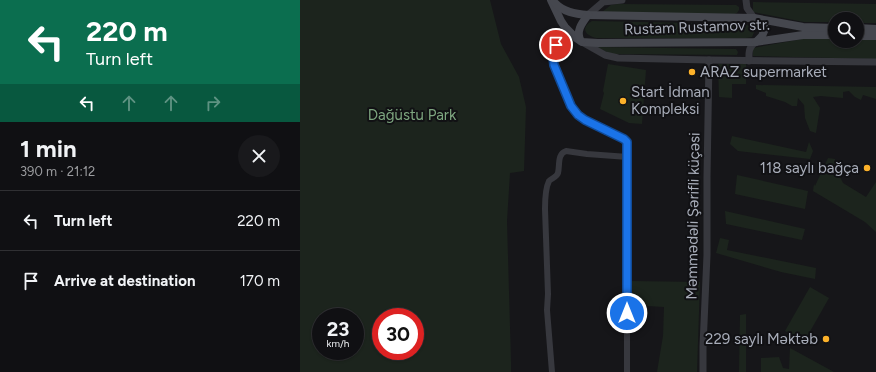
<!DOCTYPE html>
<meta charset="utf-8">
<style>
body{margin:0;font-family:Figtree,sans-serif;background:#19191c;color:#f1f3f6;height:100vh;display:flex;flex-direction:column;font-size:15px;white-space:nowrap}
*{box-sizing:border-box;margin:0}
p{font-size:13px;color:#9c9da0}
.icon{flex:none;width:22px;height:22px;fill:none;stroke:currentColor;stroke-width:2;stroke-linecap:round;stroke-linejoin:round}
.map{position:relative;flex:1;overflow:hidden}
.panel{display:flex;flex-direction:column;background:#101013;width:300px}
.panel>*{flex:none}
.top-card{background:#0b6e4f;color:#fff;overflow:hidden}
.fabs{position:absolute;left:528px;top:12px;display:grid;gap:8px}
.fabs a{display:grid;place-items:center;width:36px;height:36px;border-radius:50%;background:#101013;box-shadow:0 1px 3px #0004,0 0 0 1px #303033;font-size:20px}
.speed{position:absolute;left:12px;top:308px;display:flex;gap:8px;font-size:20px;font-weight:700;text-align:center}
.speed>*{display:grid;place-content:center;width:52px;height:52px;border-radius:50%;background:#101013;box-shadow:0 1px 3px #0004,0 0 0 1px #303033;line-height:1}
.speed small{font-size:10px;font-weight:400}
.speed .limit{border:6px solid #d22;background:#fff;color:#111}
.pin{position:absolute;display:grid;place-items:center;width:34px;height:34px;color:#fff;margin:-17px;border:2px solid #fff;border-radius:50%;box-shadow:0 1px 4px #0007}
.me{position:absolute;width:44px;margin:-22px;rotate:0deg;stroke-linejoin:round;filter:drop-shadow(0 0 3px #0008)}
.turn{display:flex;align-items:center;gap:14px;height:84px;padding:0 20px;font-size:18px}
.turn .icon{width:52px;height:52px;stroke-width:2.5}
.turn b{display:block;font-size:28px;line-height:34px}
.lanes{display:flex;align-items:center;height:38px;padding:0 20px;background:#0003;justify-content:center;gap:20px;direction:ltr}
.lanes .off{opacity:.35}
.round{display:grid;place-items:center;flex:none;width:42px;height:42px;border-radius:21px;background:#19191c}
.overview{display:flex;align-items:center;justify-content:space-between;height:68px;padding:0 20px}
h1{font-size:24px;font-weight:700;line-height:30px}
ul{padding:0;list-style:none}
li{display:flex;align-items:center;gap:12px;height:60px;padding:0 20px;border-top:1px solid #303033}
li div{flex:1}
li b{display:block;font-size:15px}
li em{font-style:normal}
main{display:flex;flex:1;min-height:0}
.map>svg:first-child{display:block}
.green{fill:#1c241d;fill-rule:evenodd}
.lines{fill:none;stroke-linecap:round;stroke-linejoin:round}
.minor{stroke:#37383e;stroke-width:6}
.tertiary{stroke:#37383e;stroke-width:7}
.secondary{stroke:#45474e;stroke-width:8}
.route-casing{stroke:#114b97;stroke-width:10}
.route{stroke:#1a73e8;stroke-width:7}
.poi-dot{fill:#fdb22a;stroke:#111114;stroke-width:1.5}
.labels{text-anchor:middle;dominant-baseline:central;stroke-width:4;stroke-linejoin:round;paint-order:stroke}
.street-label{font-size:15px;fill:#a8adb9;stroke:#111114}
.poi-label{font-size:15px;fill:#a8adb9;stroke:#111114;text-anchor:start}
.park-label{font-size:15px;fill:#7da57f;stroke:#111114}
</style>
<main>
<section class="panel">
<div class="top-card">
<div class="turn"><svg class="icon" aria-label="left" viewBox="0 0 24 24"><path d="M17 20v-9H6M10 6l-5 5 5 5"/></svg><div><b>220 m</b>Turn left</div></div>
<div class="lanes"><svg class="icon" aria-label="left" viewBox="0 0 24 24"><path d="M17 20v-9H6M10 6l-5 5 5 5"/></svg><svg class="icon off" aria-label="ahead" viewBox="0 0 24 24"><path d="M12 20V5M6 11l6-6 6 6"/></svg><svg class="icon off" aria-label="ahead" viewBox="0 0 24 24"><path d="M12 20V5M6 11l6-6 6 6"/></svg><svg class="icon off" aria-label="right" viewBox="0 0 24 24"><path d="M7 20v-9h11M14 6l5 5-5 5"/></svg></div>
</div>
<div class="overview"><div><h1>1 min</h1><p>390 m · 21:12</p></div><a class="round"><svg class="icon" aria-label="close" viewBox="0 0 24 24"><path d="M6 6l12 12M18 6L6 18"/></svg></a></div>
<ul>
<li><svg class="icon" aria-label="left" viewBox="0 0 24 24"><path d="M17 20v-9H6M10 6l-5 5 5 5"/></svg><div><b>Turn left</b></div><em>220 m</em></li>
<li><svg class="icon" aria-label="arrive" viewBox="0 0 24 24"><path d="M6 21V4h12l-3 4 3 4H6"/></svg><div><b>Arrive at destination</b></div><em>170 m</em></li>
</ul>
</section>
<div class="map">
<svg width="576" height="372" viewBox="0 0 576 372">
<rect width="100%" height="100%" fill="#161619"/>
<g class="green">
<path d="M0,0H190L201,44L219,77L226,107L224,171L210,173L207,221L211,362V372H0ZM21,317H55V351H21ZM81,317H115V351H81Z"/>
<path d="M453,2L576,4V23H557V19H535V22H504L453,12Z"/>
<path d="M318,4L433,5H436L439,7V10L437,13L434,14L302,12L311,5Z"/>
<path d="M292,21L442,24L452,26L455,30L452,37L446,38H296C285,35 280,28 292,21Z"/>
<path d="M502,39H535V41H557V39L576,40V59L453,56V48Z"/>
<path d="M297,47L436,49L438,52L437,55L311,54Z"/>
<path d="M308,64L346,70L342,124L329,123L300,109L304,93L303,91Z"/>
<path d="M418,64H446V84H432V98L419,97Z"/>
<path d="M456,85L576,87V99L563,95L561,100L555,97L549,91L543,92V98L521,96L513,97L520,108L516,133L510,131L505,118L504,105L498,98L497,106H492L485,102L466,96V93L456,89Z"/>
<path d="M432,136L506,152L509,142L513,151L510,159L438,151L430,144Z"/>
<path d="M528,158L535,159V167L543,183L566,197L576,182V232L565,222L513,191L514,184L515,186Z"/>
<path d="M437,175L508,191L505,209L435,194Z"/>
<path d="M425,211L505,229L502,240L426,224Z"/>
<path d="M420,238L429,240L427,250L516,268L515,279L481,272L416,253Z"/>
<path d="M331,281L400,282L397,372H357L363,336L364,307L331,305Z"/>
<path d="M510,287L529,298L504,342L485,331Z"/>
<path d="M446,314V372H439L440,315Z"/>
<path d="M490,348L534,372H461V358L479,357L483,368L489,369Z"/>
</g>
<g class="lines">
<g class="minor">
<path d="M270,32L260,39L256,45L253,56L254,65L271,106L278,115L285,120L324,139L327,142V372"/>
<path d="M252,372L247,310L248,294L245,209C245,200 245,189 249,181C252,178 257,177 258,173C260,165 257,154 266,151L287,154L328,157"/>
</g>
<g class="tertiary">
<path d="M446,0L447,8L454,18"/>
<path d="M288,15L303,2L322,0"/>
<path d="M282,42L305,55L318,58L409,60L576,62"/>
<path d="M449,61C449,52 448,49 455,42"/>
<path d="M403,372V346L407,255V177L409,60"/>
</g>
<g class="secondary">
<path d="M251,0L261,21L265,27L276,38L282,42L298,43L455,42L503,35H535"/>
<path d="M254,2C263,12 275,14 288,15L454,18L503,27L535,28"/>
<path d="M557,28L576,29"/>
<path d="M557,36H576"/>
<path d="M281,41C275,32 282,23 288,15"/>
<path d="M456,42L462,36L465,29L463,24L456,19"/>
</g>
</g>
<g class="lines">
<defs>
<path id="route" d="M256,45L253,56L254,65L271,106L278,115L285,120L324,139L327,142V313"/>
</defs>
<use href="#route" class="route-casing"/>
<use href="#route" class="route"/>
</g>
<g class="poi-dot">
<circle cx="392" cy="72" r="4"/>
<circle cx="323" cy="101" r="4"/>
<circle cx="567" cy="168" r="4"/>
<circle cx="526" cy="339" r="4"/>
</g>
<g class="labels">
<g class="street-label">
<text transform="translate(397 27) rotate(-2)">Rustam Rustamov str.</text>
<text transform="translate(393 216) rotate(-89)">Məmmədəli Şərifli küçəsi</text>
</g>
<g class="poi-label">
<text x="400" y="72">ARAZ supermarket</text>
<text x="331" y="92">Start İdman<tspan x="331" dy="17">Kompleksi</tspan></text>
<text x="559" y="168" text-anchor="end">118 saylı bağça</text>
<text x="518" y="339" text-anchor="end">229 saylı Məktəb</text>
</g>
<g class="park-label">
<text x="112" y="115">Dağüstu Park</text>
</g>
</g>
</svg>
<div class="fabs">
<a><svg class="icon" aria-label="search" viewBox="0 0 24 24"><circle cx="10" cy="10" r="6"/><path d="M15 15l6 6"/></svg></a>
</div>
<div class="speed"><div>23<small>km/h</small></div><div class="limit">30</div></div>
<div class="pin" style="left:256px;top:45px;background:#d93025"><svg class="icon" aria-label="arrive" viewBox="0 0 24 24"><path d="M6 21V4h12l-3 4 3 4H6"/></svg></div>
<svg class="me" style="left:327px;top:313px" viewBox="-20 -20 40 40"><circle r="17" fill="#1a73e8" stroke="#fff" stroke-width="3"/><path d="M0-11L8 9 0 5-8 9z" fill="#fff"/></svg>
</div>
</main>
